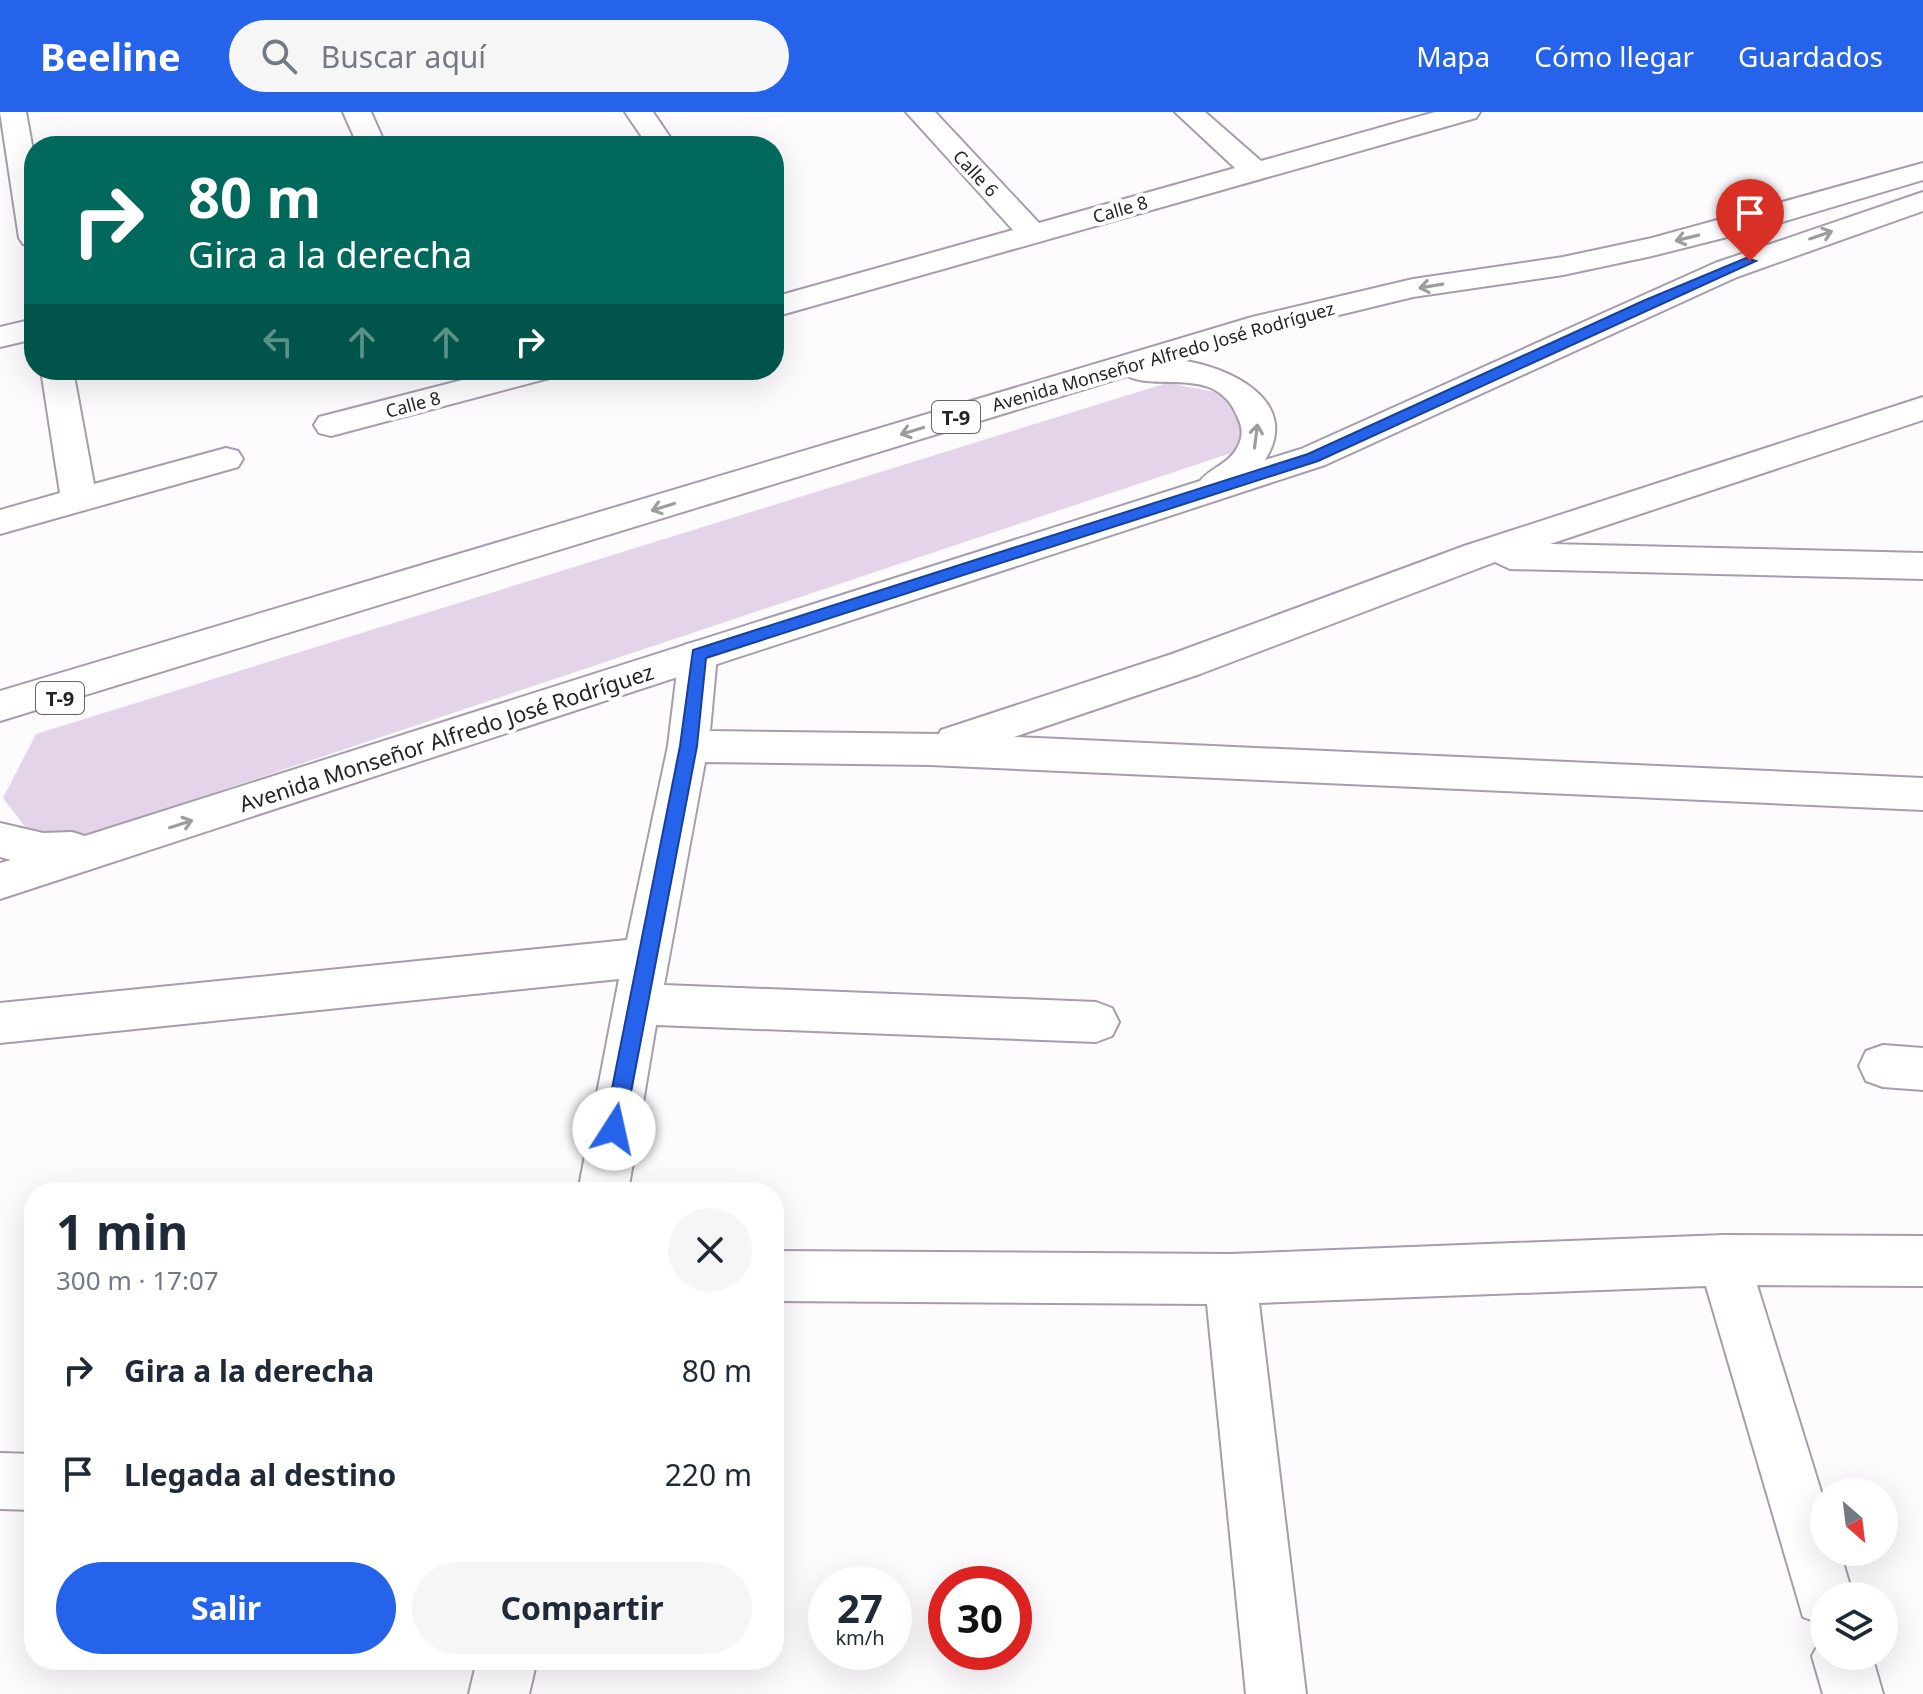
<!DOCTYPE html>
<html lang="es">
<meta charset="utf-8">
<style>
body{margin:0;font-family:"Noto Sans",sans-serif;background:#f6f6f7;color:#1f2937;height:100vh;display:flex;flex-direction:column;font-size:30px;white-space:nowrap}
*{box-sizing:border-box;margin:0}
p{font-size:26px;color:#747a83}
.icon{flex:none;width:44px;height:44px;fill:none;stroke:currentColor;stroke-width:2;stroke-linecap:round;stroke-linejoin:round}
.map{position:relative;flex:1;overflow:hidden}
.drawer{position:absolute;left:24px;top:1070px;width:760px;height:488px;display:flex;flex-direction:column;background:#fff;border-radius:32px;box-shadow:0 8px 32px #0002}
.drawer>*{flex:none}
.top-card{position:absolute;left:24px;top:24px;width:760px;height:244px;border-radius:32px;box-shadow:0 8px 32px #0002;background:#00695c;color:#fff;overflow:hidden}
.needle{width:52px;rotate:152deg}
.controls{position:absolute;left:1810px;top:1366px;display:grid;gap:16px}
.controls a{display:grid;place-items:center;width:88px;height:88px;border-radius:50%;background:#fff;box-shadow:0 8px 32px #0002;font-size:40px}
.speed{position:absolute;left:808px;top:1454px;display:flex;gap:16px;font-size:40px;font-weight:700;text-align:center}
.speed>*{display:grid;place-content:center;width:104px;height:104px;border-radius:50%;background:#fff;box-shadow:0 8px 32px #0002;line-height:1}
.speed small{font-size:20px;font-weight:400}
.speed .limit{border:12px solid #d22;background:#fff;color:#111}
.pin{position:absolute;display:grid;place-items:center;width:68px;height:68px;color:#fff;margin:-82px -34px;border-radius:50% 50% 50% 0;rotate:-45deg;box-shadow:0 0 8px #0007}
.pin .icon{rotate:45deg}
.me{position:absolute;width:88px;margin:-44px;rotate:10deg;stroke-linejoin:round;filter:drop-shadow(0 0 6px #0008)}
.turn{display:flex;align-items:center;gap:28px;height:168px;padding:0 32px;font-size:36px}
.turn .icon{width:104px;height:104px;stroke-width:2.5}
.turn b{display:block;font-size:56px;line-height:68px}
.lanes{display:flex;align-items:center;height:76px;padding:0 32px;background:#0003;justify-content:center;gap:40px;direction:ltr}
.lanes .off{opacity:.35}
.round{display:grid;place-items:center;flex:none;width:84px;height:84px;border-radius:42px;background:#f6f6f7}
.head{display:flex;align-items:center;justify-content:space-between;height:136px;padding:0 32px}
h1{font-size:48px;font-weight:700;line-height:60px}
.cta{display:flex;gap:16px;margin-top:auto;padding:16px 32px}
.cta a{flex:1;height:92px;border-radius:48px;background:#2563eb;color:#fff;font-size:32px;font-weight:700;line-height:92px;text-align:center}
.cta a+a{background:#f6f6f7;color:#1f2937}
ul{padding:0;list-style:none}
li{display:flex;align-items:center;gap:24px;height:104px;padding:0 32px}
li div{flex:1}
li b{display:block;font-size:30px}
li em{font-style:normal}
header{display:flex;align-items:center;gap:48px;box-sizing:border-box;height:112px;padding:0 40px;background:#2563eb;color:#fff}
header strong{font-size:38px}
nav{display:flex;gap:44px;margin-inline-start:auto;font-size:28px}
.search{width:560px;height:72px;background:#f6f6f7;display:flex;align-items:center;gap:20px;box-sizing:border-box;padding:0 28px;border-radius:44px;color:#747a83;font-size:30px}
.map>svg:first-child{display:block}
.green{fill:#e3d4ea}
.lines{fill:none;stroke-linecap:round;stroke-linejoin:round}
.minor-casing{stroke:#a79cac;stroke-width:4}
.highway-casing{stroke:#a79cac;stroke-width:4}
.minor{fill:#fff;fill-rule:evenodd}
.highway{fill:#fff;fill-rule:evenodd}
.oneway{stroke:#9d9c9e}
.route{fill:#2563eb;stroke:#184099;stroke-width:2}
.labels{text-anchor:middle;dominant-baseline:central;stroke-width:8;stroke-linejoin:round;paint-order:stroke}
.far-street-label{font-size:18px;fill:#262228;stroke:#fff}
.shield{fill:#fff;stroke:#676468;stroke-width:2}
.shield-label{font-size:20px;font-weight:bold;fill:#262228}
.street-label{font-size:22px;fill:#262228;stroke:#fff}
</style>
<header>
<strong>Beeline</strong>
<div class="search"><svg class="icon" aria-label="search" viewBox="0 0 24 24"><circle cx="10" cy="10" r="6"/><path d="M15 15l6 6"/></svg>Buscar aquí</div>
<nav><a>Mapa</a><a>Cómo llegar</a><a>Guardados</a></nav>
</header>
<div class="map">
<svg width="1923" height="1582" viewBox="0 0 1923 1582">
<rect width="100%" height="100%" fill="#fdfbfe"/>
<path class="green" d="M1167,271L1248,286L1243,337L43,738L3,686L36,622Z"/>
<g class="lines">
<defs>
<g id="minor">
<path d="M0,0H26L34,44V135L23,132L19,126Z"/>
<path d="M343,0H371L386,34H358Z"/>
<path d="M625,0H653L676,34H648Z"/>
<path d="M906,0H935L1039,111L1235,56L1175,0H1205L1261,49L1435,0H1480L1476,6L774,205V185L1013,118Z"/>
<path d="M34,207V227L0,235V215Z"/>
<path d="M41,258H73L94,372L226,336L238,339L243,347L238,355L0,422V398L60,381Z"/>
<path d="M501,258H557L553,265L331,324L319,321L314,313L319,305Z"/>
<path d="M1923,285V308L1550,432L1923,441V467L1510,457L1495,450L1200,562L1014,625L1923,666V698L930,653L705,650L664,873L1096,890L1112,896L1119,910L1112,924L1096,930L656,913L628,1080H578L619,867L0,931V891L627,828L668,634L679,543L684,533L698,529L712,533L717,543L710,619L939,622L941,618L1172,542L1464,434Z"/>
<path d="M1883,933L1923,936V978L1883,975L1866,969L1859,954L1866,939Z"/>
<path d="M1724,1123L1923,1124V1174L1757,1173L1824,1389V1440H1840L1853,1484H1824V1513L1803,1505L1706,1174L1259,1191L1306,1582H1246L1207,1192L774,1189V1139L1230,1142Z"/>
<path d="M0,1341L34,1342V1398L0,1397Z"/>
<path d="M1824,1522V1544H1872L1883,1582H1823L1812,1544Z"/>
<path d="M477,1548H537L529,1582H469Z"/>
</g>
<path id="highway" d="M1923,51V68L1755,118L1652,144L1563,163L1413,185L1273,219L1179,248C1227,254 1303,288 1265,348L1301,337L1715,151L1923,80V99L1737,165L1325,353L0,787V751L11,748L0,745V711L43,721L72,720L85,724L1200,369C1210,356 1229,352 1237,336C1243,326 1243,316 1238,306C1217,252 1161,280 1127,264L0,609V579L1252,205L1413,167L1563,145L1652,126Z"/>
</defs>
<use href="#minor" class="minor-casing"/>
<use href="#highway" class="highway-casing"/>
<use href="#minor" class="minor"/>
<use href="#highway" class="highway"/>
</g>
<defs><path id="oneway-shaft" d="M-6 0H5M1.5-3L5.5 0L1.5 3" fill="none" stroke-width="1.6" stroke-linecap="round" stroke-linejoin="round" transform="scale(2)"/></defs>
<g class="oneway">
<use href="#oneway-shaft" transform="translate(1821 123) rotate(-19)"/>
<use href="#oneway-shaft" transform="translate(1687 126) rotate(166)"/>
<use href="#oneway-shaft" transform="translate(1431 174) rotate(171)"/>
<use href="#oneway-shaft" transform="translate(912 319) rotate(163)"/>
<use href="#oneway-shaft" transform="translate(1256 324) rotate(-83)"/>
<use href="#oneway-shaft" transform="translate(663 395) rotate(163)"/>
<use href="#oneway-shaft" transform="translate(181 712) rotate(-18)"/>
</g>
<path class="route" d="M1746,146L1756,149L1318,349L706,546L697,634L624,1017L622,1024L614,1027L607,1024L604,1017L680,634L693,538L1308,342L1643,189Z"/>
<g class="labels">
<g class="far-street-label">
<text transform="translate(976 61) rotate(47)">Calle 6</text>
<text transform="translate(1120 97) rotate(-16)">Calle 8</text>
<text transform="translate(1163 244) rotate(-16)">Avenida Monseñor Alfredo José Rodríguez</text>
<text transform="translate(413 292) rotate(-15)">Calle 8</text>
</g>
<g class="shield">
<rect x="932" y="289" width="48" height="32" rx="6"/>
<rect x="36" y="570" width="48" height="32" rx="6"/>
</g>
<g class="shield-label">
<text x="956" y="305">T-9</text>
<text x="60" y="586">T-9</text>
</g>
<g class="street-label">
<text transform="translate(446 625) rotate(-18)">Avenida Monseñor Alfredo José Rodríguez</text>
</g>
</g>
</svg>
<div class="controls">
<a><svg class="needle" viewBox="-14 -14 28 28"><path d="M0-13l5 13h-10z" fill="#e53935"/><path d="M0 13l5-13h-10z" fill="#747a83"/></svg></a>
<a><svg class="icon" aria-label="layers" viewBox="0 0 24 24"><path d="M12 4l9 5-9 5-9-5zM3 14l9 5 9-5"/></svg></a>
</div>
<div class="speed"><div>27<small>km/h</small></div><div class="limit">30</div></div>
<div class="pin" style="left:1750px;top:149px;background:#d93025"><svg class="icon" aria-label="arrive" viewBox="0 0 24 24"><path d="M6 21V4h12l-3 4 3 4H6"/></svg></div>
<svg class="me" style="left:614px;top:1017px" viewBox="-20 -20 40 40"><circle r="19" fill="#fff"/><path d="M0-13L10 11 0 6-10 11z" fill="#2563eb"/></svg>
<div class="top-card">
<div class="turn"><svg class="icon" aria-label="right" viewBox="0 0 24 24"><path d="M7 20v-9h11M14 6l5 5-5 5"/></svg><div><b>80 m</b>Gira a la derecha</div></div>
<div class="lanes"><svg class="icon off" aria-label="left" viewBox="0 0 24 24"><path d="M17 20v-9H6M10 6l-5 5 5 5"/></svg><svg class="icon off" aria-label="ahead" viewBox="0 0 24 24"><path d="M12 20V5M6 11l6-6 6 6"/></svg><svg class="icon off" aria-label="ahead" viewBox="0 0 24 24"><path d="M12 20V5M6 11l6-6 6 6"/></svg><svg class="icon" aria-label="right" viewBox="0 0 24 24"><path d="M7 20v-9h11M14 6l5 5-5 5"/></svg></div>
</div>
<section class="drawer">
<div class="head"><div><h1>1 min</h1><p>300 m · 17:07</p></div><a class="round"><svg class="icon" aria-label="close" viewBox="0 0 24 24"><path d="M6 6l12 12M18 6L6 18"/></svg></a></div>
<ul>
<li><svg class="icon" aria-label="right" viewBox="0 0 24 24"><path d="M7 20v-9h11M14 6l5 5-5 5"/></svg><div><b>Gira a la derecha</b></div><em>80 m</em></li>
<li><svg class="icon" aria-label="arrive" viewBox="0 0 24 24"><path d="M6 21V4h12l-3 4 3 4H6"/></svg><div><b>Llegada al destino</b></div><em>220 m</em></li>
</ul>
<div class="cta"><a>Salir</a><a>Compartir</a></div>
</section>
</div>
